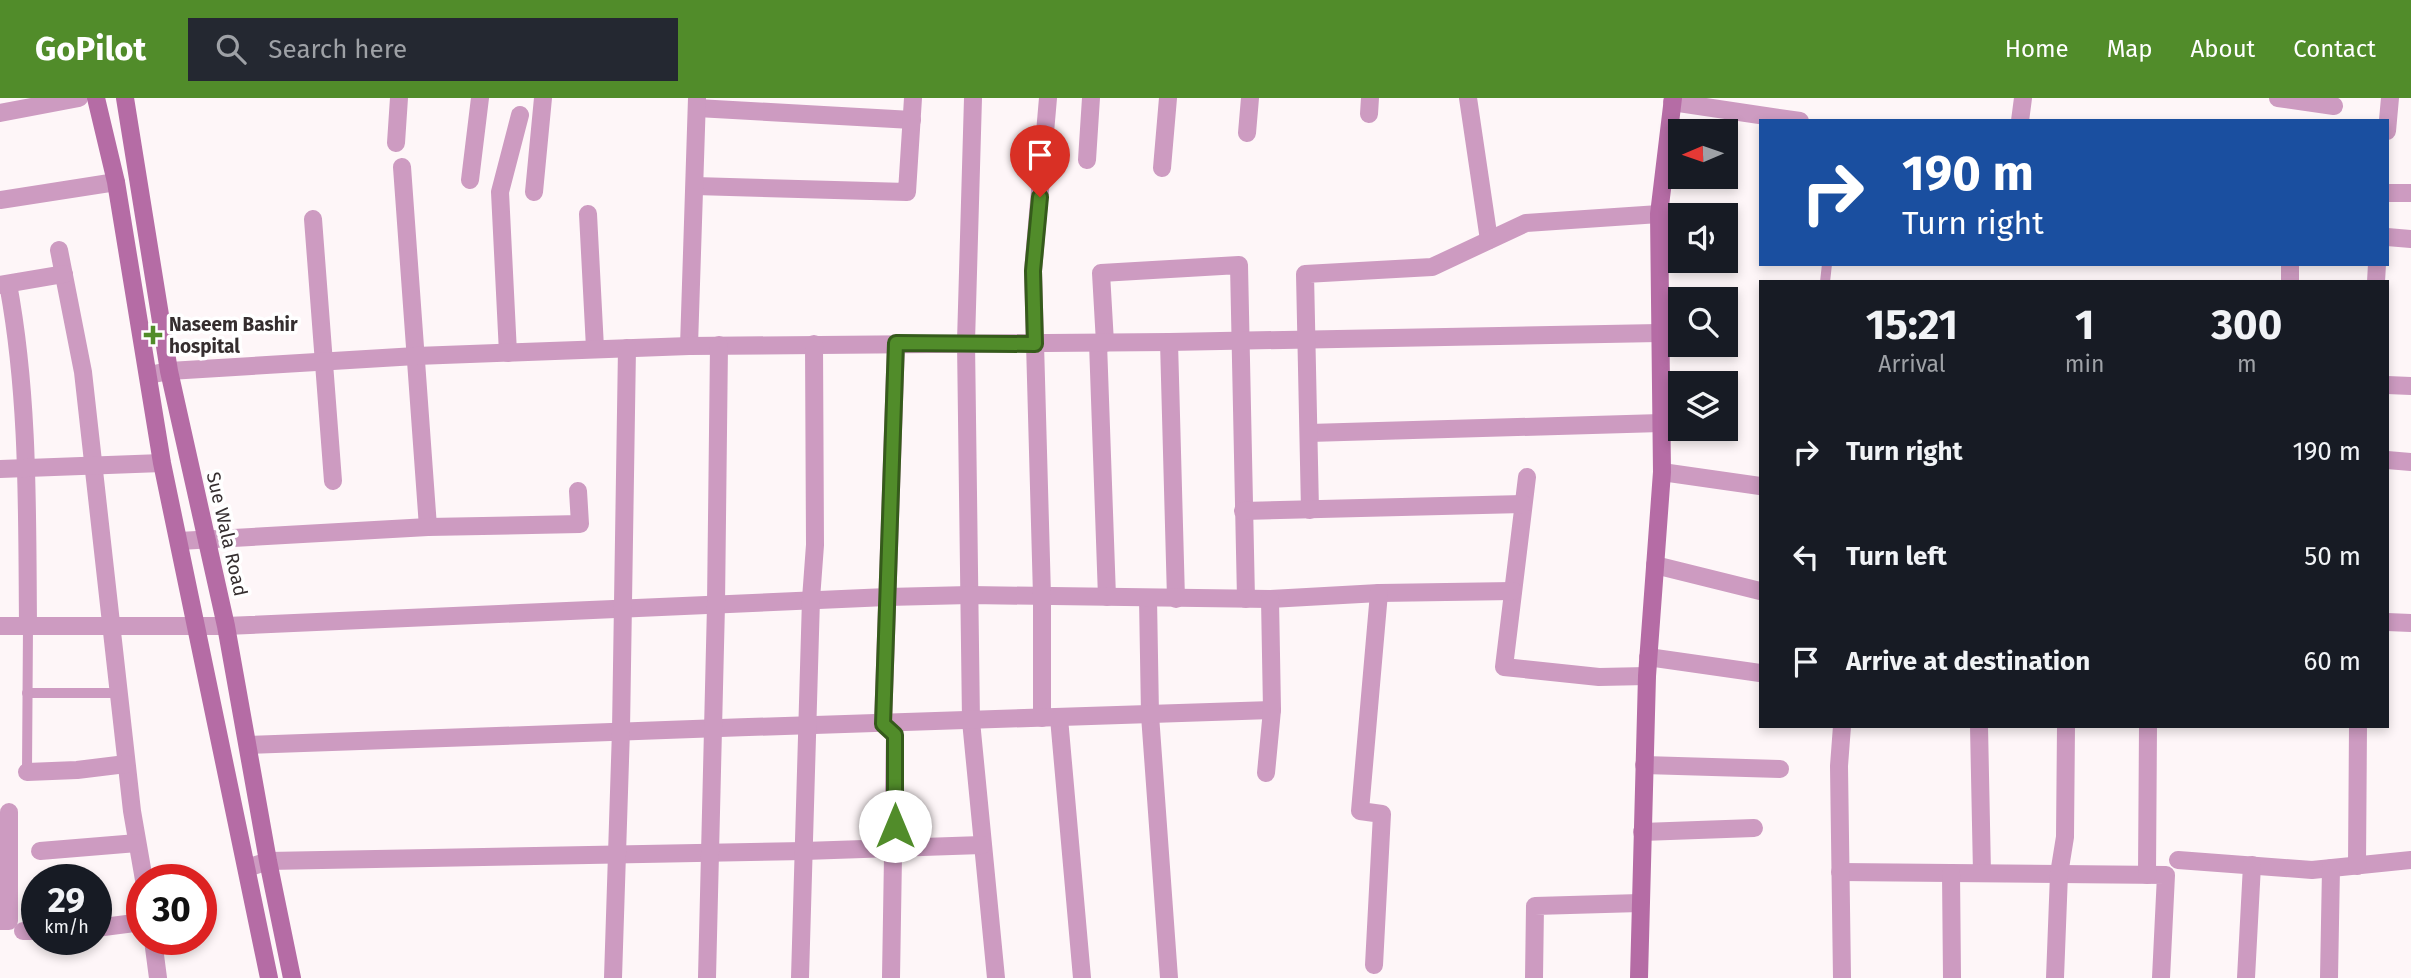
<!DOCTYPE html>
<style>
body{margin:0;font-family:"Fira Sans",sans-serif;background:#242831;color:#f1f3f6;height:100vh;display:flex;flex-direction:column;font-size:26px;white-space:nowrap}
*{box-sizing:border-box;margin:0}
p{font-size:23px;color:#9ea1a6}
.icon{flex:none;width:38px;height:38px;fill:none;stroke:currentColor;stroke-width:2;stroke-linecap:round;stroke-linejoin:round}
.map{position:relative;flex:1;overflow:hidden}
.drawer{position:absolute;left:1759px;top:182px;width:630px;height:448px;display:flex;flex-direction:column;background:#171b24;border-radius:0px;box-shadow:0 4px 10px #0003}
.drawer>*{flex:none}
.top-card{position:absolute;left:1759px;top:21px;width:630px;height:147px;border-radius:0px;box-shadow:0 4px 10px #0003;background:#1a4fa0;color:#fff;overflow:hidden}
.needle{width:46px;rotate:268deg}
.tools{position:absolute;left:1668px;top:21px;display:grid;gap:14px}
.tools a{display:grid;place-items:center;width:70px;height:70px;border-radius:0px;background:#171b24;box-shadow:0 4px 10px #0003;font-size:35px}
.speed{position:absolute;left:21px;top:766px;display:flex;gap:14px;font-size:35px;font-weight:700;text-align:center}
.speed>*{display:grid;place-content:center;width:91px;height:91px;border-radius:50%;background:#171b24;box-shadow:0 4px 10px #0003;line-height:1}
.speed small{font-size:18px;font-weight:400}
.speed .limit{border:10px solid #d22;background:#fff;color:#111}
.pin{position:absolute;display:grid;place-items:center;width:60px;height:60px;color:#fff;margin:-72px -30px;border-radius:50% 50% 50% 0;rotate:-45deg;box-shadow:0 0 7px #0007}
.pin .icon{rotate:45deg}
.me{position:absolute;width:77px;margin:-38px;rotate:0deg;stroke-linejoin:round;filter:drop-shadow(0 0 5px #0008)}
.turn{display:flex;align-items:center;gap:24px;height:147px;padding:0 28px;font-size:32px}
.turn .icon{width:91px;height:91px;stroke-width:2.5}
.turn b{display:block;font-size:49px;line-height:60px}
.eta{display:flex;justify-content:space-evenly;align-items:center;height:119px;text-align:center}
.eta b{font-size:42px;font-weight:700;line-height:49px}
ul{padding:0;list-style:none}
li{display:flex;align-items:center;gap:21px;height:105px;padding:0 28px}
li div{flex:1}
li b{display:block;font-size:26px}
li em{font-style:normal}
header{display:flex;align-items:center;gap:42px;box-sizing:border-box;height:98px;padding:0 35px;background:#518c2a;color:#fff}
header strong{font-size:33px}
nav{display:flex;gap:38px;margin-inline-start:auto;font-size:24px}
.search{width:490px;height:63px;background:#242831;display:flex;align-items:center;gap:18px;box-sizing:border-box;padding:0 24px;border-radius:0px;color:#9ea1a6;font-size:26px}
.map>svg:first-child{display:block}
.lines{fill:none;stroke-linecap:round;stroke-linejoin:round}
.lane{stroke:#cd9bc1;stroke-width:10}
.street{stroke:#cd9bc1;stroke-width:18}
.secondary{stroke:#b56ca5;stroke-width:18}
.route-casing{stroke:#355b1b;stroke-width:18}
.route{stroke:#518c2a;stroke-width:12}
.poi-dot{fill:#518c2a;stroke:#fff;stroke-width:2.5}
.labels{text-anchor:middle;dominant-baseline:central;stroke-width:7;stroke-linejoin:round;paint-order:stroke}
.poi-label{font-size:19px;font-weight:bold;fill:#352e2f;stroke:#fff;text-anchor:start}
.street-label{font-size:19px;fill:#352e2f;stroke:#fff}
</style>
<header>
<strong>GoPilot</strong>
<div class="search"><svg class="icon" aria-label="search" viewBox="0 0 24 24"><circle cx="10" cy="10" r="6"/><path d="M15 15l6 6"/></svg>Search here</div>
<nav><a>Home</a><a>Map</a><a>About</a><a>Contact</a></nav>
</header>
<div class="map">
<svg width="2411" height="880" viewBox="0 0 2411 880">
<rect width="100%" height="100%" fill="#fef6f8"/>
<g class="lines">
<g class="lane">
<path d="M1825,184L1827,166"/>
<path d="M27,595H118"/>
<path d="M27,674L28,528"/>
</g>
<g class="street">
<path d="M973,0L966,244L971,623L996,880"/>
<path d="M1468,0L1489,142"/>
<path d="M2278,0L2334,8"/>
<path d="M1672,4L1800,23"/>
<path d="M697,10L912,22"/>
<path d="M0,15L79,0"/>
<path d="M1369,16L1370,0"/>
<path d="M2020,23L2023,0"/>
<path d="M2387,33L2390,0"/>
<path d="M1247,35L1250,0"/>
<path d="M396,45L399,0"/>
<path d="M1087,62L1091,0"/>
<path d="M402,69L428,429"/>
<path d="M1162,70L1168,0"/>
<path d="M470,82L480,0"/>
<path d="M695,88L907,94L913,0"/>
<path d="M534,94L543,0"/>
<path d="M2387,95H2411"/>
<path d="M0,102L116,84"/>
<path d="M588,116L595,250"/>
<path d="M313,121L333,383"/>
<path d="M2387,139L2411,141"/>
<path d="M59,152L83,274L132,713L144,782"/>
<path d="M2290,166V184"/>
<path d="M2376,184L2377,166"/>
<path d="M8,186C29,298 27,414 28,528"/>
<path d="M0,187L64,176"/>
<path d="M1169,244L1176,501"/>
<path d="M1098,245L1107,499"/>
<path d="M1105,245L1101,175L1239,167L1246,501"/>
<path d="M689,248L697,0"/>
<path d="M508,255L500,94L520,17"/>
<path d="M149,277L169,273L416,258L689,248L1169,244L1659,235"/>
<path d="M2387,287L2411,288"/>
<path d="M1309,335L1661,325"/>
<path d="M2387,362L2411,364"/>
<path d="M0,371L162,365"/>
<path d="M1662,374L1760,388"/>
<path d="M1527,379L1504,569L1599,579L1647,578"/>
<path d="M1310,412L1305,176L1432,169L1526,125L1659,116"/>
<path d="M1243,413L1523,406"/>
<path d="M179,443L428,429L580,426L578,393"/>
<path d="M1655,467L1760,493"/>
<path d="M1148,500L1150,617L1169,880"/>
<path d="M2387,524L2411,525"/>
<path d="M0,528H226L887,499L970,497L1270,501L1379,495L1513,493"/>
<path d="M1648,559L1760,575"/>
<path d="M1042,620V498L1033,173L1048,0"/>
<path d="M1059,620L1082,880"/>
<path d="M1979,628L1982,775"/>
<path d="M248,647C589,633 931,624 1272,612"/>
<path d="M1644,667L1780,671"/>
<path d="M27,674L77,672L126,666"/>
<path d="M1266,675L1272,612L1270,501"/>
<path d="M1642,734L1754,730"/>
<path d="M40,753L137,745"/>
<path d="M2178,762L2312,772L2411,762"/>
<path d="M2357,768L2358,628"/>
<path d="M247,770L268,763L804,753L982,747"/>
<path d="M1840,774L2166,777L2161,880"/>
<path d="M1951,775L1952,880"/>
<path d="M2147,777L2148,628"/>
<path d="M0,823H9V714"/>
<path d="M96,830L142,824"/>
<path d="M23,833H37"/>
<path d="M153,842L158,880"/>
<path d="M1374,867L1382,716L1360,713L1379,495"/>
<path d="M613,880L621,632L627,250"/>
<path d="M707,880L716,507L719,247"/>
<path d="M800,880L811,501L815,447L814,246"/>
<path d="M891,880L895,637L883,626L896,245"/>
<path d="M1534,880L1535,808L1640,805"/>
<path d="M1842,880L1839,668L1842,628"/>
<path d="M2055,880L2059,776L2065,739L2066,628"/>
<path d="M2246,880L2252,767"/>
<path d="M2329,880L2331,770"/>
</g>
<g class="secondary">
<path d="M96,0L116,84L162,365L269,880"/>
<path d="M125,0L169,273L226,528L268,763L292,880"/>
<path d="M1639,880L1647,578L1662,374L1659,116L1673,0"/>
</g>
</g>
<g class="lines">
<defs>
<path id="route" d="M895,728V637L883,626L896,245L1035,246L1033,173L1040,99"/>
</defs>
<use href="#route" class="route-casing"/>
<use href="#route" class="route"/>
</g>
<path class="poi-dot" d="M149.5 226.5h7v7h7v7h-7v7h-7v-7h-7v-7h7z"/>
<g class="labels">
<g class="poi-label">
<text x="169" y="226">Naseem Bashir<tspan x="169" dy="22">hospital</tspan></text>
</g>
<g class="street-label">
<text transform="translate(227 436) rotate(77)">Sue Wala Road</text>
</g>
</g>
</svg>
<div class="tools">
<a><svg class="needle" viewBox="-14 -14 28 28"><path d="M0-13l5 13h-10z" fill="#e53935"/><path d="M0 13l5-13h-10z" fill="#9ea1a6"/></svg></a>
<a><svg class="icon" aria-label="sound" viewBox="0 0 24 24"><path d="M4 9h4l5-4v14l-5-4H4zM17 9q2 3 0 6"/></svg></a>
<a><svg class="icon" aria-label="search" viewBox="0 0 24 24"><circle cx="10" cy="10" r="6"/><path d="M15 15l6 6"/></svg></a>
<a><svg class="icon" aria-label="layers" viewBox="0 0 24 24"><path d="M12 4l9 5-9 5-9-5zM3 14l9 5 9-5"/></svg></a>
</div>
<div class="speed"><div>29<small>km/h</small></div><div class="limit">30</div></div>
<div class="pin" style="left:1040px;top:99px;background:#d93025"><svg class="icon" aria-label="arrive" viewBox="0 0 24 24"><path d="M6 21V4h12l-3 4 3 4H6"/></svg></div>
<svg class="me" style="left:895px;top:728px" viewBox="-20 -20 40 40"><circle r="19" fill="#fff"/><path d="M0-13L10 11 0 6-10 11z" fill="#518c2a"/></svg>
<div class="top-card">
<div class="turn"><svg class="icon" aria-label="right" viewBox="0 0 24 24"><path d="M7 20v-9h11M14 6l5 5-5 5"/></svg><div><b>190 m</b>Turn right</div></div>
</div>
<section class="drawer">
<div class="eta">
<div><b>15:21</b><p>Arrival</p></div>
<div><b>1</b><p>min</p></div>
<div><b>300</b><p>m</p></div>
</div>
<ul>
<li><svg class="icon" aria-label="right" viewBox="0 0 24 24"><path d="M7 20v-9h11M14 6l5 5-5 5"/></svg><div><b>Turn right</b></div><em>190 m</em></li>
<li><svg class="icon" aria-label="left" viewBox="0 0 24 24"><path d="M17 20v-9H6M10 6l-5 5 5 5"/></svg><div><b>Turn left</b></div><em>50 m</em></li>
<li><svg class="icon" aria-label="arrive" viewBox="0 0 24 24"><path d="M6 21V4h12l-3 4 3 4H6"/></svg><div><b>Arrive at destination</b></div><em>60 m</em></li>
</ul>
</section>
</div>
